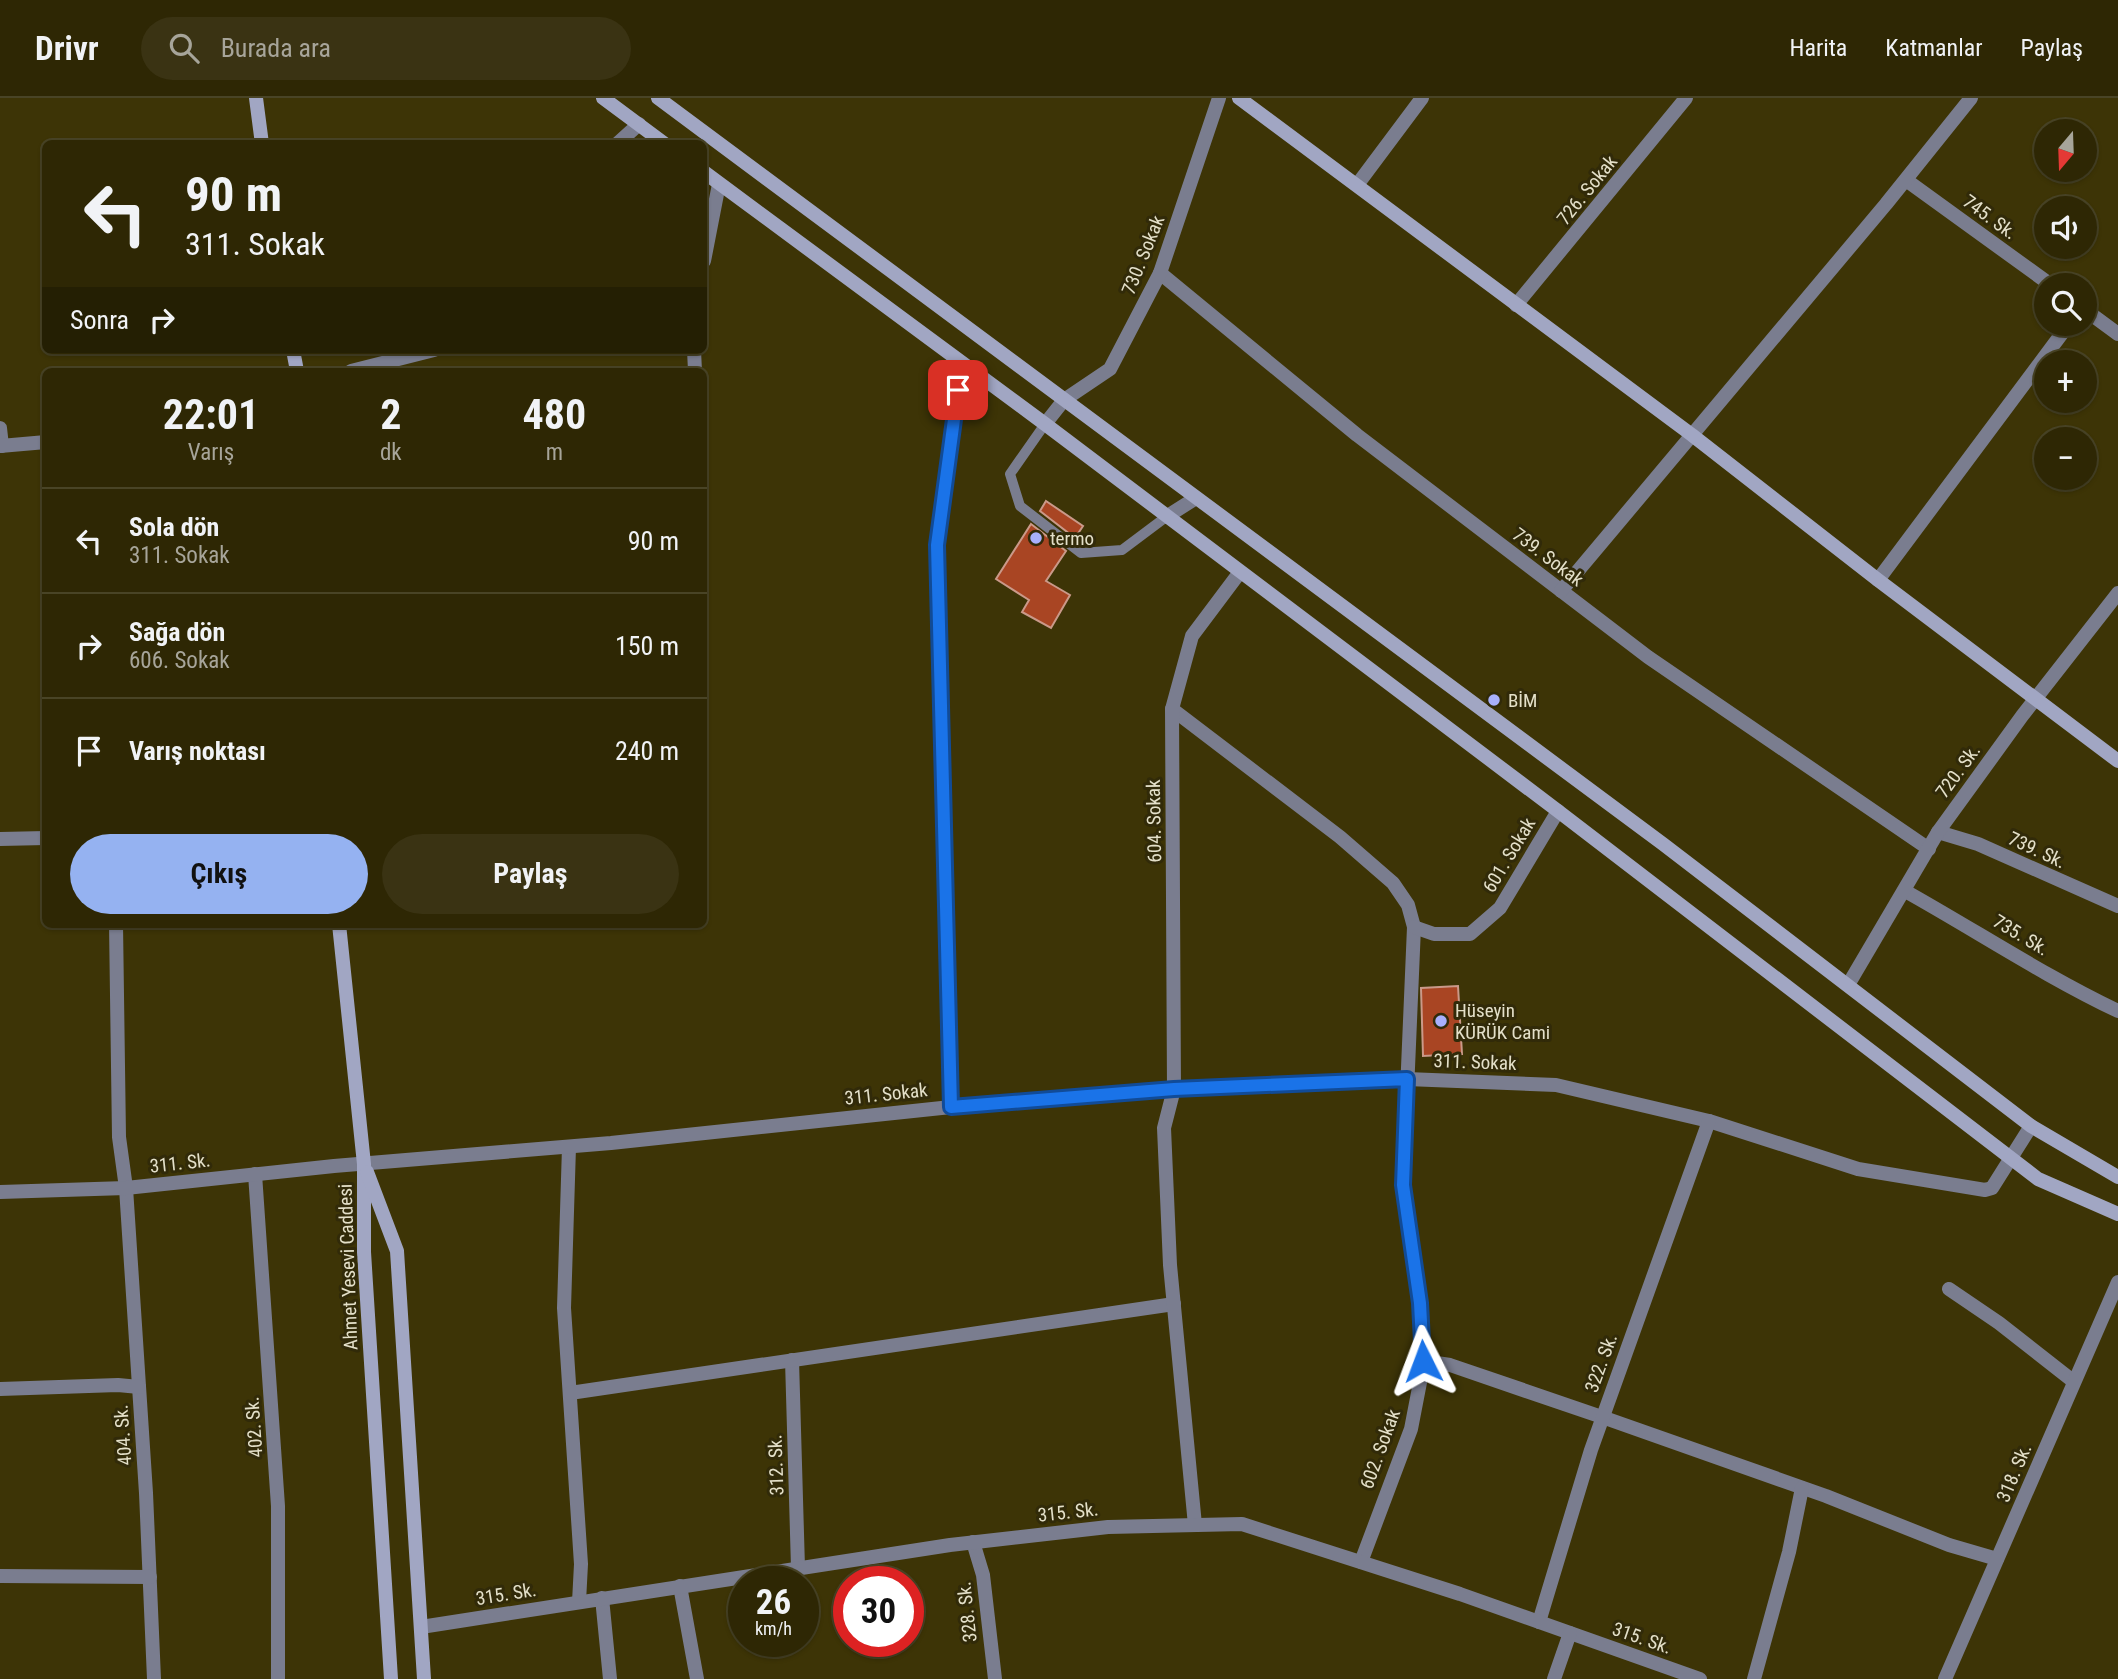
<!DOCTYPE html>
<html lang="tr">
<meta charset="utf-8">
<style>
body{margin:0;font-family:"Roboto Condensed",sans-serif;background:#3a3313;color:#f1f3f6;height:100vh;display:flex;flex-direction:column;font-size:26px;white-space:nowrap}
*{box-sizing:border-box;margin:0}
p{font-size:23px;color:#a7a59a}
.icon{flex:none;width:38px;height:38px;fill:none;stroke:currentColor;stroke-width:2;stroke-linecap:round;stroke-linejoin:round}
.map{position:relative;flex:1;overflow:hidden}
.details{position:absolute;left:42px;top:270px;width:665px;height:560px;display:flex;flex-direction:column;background:#2e2704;border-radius:10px;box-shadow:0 2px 5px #0004,0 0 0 2px #494426}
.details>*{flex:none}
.top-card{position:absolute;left:42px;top:42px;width:665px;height:214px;border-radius:10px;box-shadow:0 2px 5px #0004,0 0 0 2px #494426;background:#2e2704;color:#f1f3f6;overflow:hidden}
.needle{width:46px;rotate:199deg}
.buttons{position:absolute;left:2034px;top:21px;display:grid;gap:14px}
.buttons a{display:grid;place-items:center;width:63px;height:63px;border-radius:50%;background:#2e2704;box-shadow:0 2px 5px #0004,0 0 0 2px #494426;font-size:35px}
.speed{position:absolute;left:728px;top:1468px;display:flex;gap:14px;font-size:35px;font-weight:700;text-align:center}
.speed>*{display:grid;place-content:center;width:91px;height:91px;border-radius:50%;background:#2e2704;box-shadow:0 2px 5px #0004,0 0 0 2px #494426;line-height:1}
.speed small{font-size:18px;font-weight:400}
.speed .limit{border:10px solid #d22;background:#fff;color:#111}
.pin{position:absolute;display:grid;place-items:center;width:60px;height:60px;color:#fff;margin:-30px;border-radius:14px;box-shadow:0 4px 10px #0006}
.me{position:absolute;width:77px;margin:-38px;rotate:357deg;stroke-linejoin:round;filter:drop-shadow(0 0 5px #0008)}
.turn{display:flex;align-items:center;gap:24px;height:147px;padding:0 28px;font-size:32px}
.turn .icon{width:91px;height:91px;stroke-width:2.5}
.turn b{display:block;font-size:49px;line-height:60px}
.then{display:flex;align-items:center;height:66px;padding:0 28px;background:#0003;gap:14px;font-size:26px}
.eta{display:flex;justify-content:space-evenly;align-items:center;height:119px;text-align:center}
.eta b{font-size:42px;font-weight:700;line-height:49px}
.cta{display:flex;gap:14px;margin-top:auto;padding:14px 28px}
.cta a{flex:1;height:80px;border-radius:42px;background:#95b2f1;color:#111;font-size:28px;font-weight:700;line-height:80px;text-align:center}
.cta a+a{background:#3a3313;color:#f1f3f6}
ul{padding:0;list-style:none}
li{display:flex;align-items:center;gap:21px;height:105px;padding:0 28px;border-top:2px solid #494426}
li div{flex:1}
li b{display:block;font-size:26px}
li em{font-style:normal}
header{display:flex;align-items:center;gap:42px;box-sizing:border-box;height:98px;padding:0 35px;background:#2e2704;border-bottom:2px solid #494426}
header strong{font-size:33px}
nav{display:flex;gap:38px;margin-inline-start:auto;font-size:24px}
.search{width:490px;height:63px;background:#3a3313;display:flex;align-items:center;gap:18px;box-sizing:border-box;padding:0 24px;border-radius:38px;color:#a7a59a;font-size:26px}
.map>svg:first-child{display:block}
.building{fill:#a94523;stroke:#ca9989;stroke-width:2}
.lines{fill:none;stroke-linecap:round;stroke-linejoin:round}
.lane{stroke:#7a7d8f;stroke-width:10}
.street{stroke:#7a7d8f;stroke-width:14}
.secondary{stroke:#a1a6c3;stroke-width:14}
.route-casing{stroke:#114b97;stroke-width:18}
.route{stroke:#1a73e8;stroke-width:12}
.poi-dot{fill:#a8b0fc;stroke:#312a09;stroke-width:2.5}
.labels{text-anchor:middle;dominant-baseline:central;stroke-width:6;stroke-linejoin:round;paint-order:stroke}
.street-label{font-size:19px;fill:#e4e0c9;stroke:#312a09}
.poi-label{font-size:19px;fill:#e4e0c9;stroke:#312a09;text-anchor:start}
</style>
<header>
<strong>Drivr</strong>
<div class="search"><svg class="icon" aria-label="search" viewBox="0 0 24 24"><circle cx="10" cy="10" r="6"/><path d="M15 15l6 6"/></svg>Burada ara</div>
<nav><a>Harita</a><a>Katmanlar</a><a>Paylaş</a></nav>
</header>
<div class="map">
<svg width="2118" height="1581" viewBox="0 0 2118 1581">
<rect width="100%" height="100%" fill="#3d3406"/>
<g class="building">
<path d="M1046,403L1083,428L1075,440L1040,413Z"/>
<path d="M1031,426L1066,453L1046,483L1070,497L1051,530L1022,514L1029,502L996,481Z"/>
<path d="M1458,888L1462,956L1423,958L1421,890Z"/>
</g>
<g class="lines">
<path class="lane" d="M1045,326L1010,376L1020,408L1081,455L1122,452L1166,419"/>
<g class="street">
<path d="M617,46L639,26"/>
<path d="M1906,82L2051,187"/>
<path d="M1357,87L1422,0"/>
<path d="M704,163L719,86"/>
<path d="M1160,175L1357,337L1648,559L1929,751"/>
<path d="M1516,207L1686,0"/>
<path d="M2084,211L2118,236"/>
<path d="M694,252L695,273"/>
<path d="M351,273L434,252"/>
<path d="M1045,326L1064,302L1110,271L1160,175L1219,0"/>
<path d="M0,330L2,348"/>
<path d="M0,348L46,344"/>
<path d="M1166,419L1196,400"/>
<path d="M1878,482L2069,226"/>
<path d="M1561,493L1886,106L1971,0"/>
<path d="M1172,611L1340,739L1393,785L1408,807L1414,829L1403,1087L1420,1205L1423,1269L1411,1331L1361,1464"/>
<path d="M1938,734L1978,746L2118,808"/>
<path d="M0,741L46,740"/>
<path d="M1905,793C1975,832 2046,879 2118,913"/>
<path d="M116,826L119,1039L126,1090L146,1395L154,1581"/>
<path d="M1414,829L1434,836H1470L1500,810L1558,713"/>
<path d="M1848,887L1938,734L2022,618L2118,495"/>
<path d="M951,1009L937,447L961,266"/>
<path d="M569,1049L564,1210L581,1466L579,1504"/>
<path d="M255,1076L278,1408V1581"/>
<path d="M0,1094L126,1090L334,1068L611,1045L951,1009L1174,991L1407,981L1556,987L1709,1023L1858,1071L1985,1092L1992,1090L2031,1028"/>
<path d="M1949,1191L1999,1225L2073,1283"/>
<path d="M792,1262L798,1470"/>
<path d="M1423,1263L1450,1267L1602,1319L1826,1398L1949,1447L1997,1461"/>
<path d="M0,1291L118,1287L139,1289"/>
<path d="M570,1295L1174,1206"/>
<path d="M1195,1427L1170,1167L1164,1030L1174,991L1172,611L1192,538L1240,474"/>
<path d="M973,1444L983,1477L995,1581"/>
<path d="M0,1478L150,1479"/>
<path d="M680,1488L697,1581"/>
<path d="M602,1500L610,1581"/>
<path d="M1539,1524L1591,1352L1709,1023"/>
<path d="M421,1529L950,1447L1108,1429L1242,1426L1460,1496L1700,1581"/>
<path d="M1554,1581L1570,1535"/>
<path d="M1754,1581L1789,1454L1802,1390"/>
<path d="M1945,1581L2118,1184"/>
</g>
<g class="secondary">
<path d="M256,0L262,46"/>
<path d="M603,0L665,46"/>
<path d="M658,0L1663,746L2031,1028L2118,1079"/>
<path d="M1239,0L1692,337L1878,482L2118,663"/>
<path d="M704,74L1045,326L1558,713L2038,1081L2118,1116"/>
<path d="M293,252L297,273"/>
<path d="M339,826L364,1066V1154L391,1581"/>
<path d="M367,1074L397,1153L424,1581"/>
</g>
</g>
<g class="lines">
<defs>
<path id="route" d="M958,292L937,447L951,1009L1174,991L1407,981L1403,1087L1420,1205L1423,1263"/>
</defs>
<use href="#route" class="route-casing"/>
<use href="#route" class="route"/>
</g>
<g class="poi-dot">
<circle cx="1036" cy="440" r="7"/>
<circle cx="1494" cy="602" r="7"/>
<circle cx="1441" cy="923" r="7"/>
</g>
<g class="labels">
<g class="street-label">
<text transform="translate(1587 92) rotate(-51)">726. Sokak</text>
<text transform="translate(1990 119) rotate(36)">745. Sk.</text>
<text transform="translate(1143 157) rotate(-68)">730. Sokak</text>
<text transform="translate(1548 459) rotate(37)">739. Sokak</text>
<text transform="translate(1958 673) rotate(-54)">720. Sk.</text>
<text transform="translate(1154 723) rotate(-91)">604. Sokak</text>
<text transform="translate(2037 752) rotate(25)">739. Sk.</text>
<text transform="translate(1509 757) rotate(-59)">601. Sokak</text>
<text transform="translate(2021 837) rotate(31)">735. Sk.</text>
<text transform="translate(1475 964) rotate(2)">311. Sokak</text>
<text transform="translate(886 996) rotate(-6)">311. Sokak</text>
<text transform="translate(180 1065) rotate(-6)">311. Sk.</text>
<text transform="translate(348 1169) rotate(-92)">Ahmet Yesevi Caddesi</text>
<text transform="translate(1601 1265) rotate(-70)">322. Sk.</text>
<text transform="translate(254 1329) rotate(-94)">402. Sk.</text>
<text transform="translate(123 1337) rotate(-94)">404. Sk.</text>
<text transform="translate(1380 1351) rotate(-70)">602. Sokak</text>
<text transform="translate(776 1367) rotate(-92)">312. Sk.</text>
<text transform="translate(2014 1375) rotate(-67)">318. Sk.</text>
<text transform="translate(1068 1414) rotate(-6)">315. Sk.</text>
<text transform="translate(506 1496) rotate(-9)">315. Sk.</text>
<text transform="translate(967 1514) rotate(-96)">328. Sk.</text>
<text transform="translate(1642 1540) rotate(19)">315. Sk.</text>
</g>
<g class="poi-label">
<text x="1050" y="440">termo</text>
<text x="1508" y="602">BİM</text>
<text x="1455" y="912">Hüseyin<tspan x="1455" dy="22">KÜRÜK Cami</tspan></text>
</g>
</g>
</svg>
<div class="buttons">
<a><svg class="needle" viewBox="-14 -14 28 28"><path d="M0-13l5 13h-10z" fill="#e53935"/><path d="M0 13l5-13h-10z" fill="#a7a59a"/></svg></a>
<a><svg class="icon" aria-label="sound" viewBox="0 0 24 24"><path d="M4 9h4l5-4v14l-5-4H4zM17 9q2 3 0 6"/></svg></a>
<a><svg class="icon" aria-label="search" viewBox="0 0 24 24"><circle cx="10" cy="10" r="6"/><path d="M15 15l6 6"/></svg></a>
<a>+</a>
<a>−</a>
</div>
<div class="speed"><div>26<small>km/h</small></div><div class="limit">30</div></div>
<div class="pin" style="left:958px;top:292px;background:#d93025"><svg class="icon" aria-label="arrive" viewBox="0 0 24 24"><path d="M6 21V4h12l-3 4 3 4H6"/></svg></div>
<svg class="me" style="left:1423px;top:1263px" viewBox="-20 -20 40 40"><path d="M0-17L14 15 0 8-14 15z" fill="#1a73e8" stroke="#fff" stroke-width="4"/></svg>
<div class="top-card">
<div class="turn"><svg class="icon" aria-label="left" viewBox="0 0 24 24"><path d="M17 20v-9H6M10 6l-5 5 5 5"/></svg><div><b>90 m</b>311. Sokak</div></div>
<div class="then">Sonra<svg class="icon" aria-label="right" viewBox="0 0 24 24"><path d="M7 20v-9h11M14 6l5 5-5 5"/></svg></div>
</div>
<section class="details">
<div class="eta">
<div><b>22:01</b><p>Varış</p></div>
<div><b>2</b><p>dk</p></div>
<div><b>480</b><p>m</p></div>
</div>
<ul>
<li><svg class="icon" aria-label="left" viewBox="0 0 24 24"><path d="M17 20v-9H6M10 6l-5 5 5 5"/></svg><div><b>Sola dön</b><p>311. Sokak</p></div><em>90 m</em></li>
<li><svg class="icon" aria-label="right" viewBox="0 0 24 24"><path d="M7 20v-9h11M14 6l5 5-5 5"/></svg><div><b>Sağa dön</b><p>606. Sokak</p></div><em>150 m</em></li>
<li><svg class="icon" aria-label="arrive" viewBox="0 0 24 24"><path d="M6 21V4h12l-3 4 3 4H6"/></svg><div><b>Varış noktası</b></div><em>240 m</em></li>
</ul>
<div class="cta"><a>Çıkış</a><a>Paylaş</a></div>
</section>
</div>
